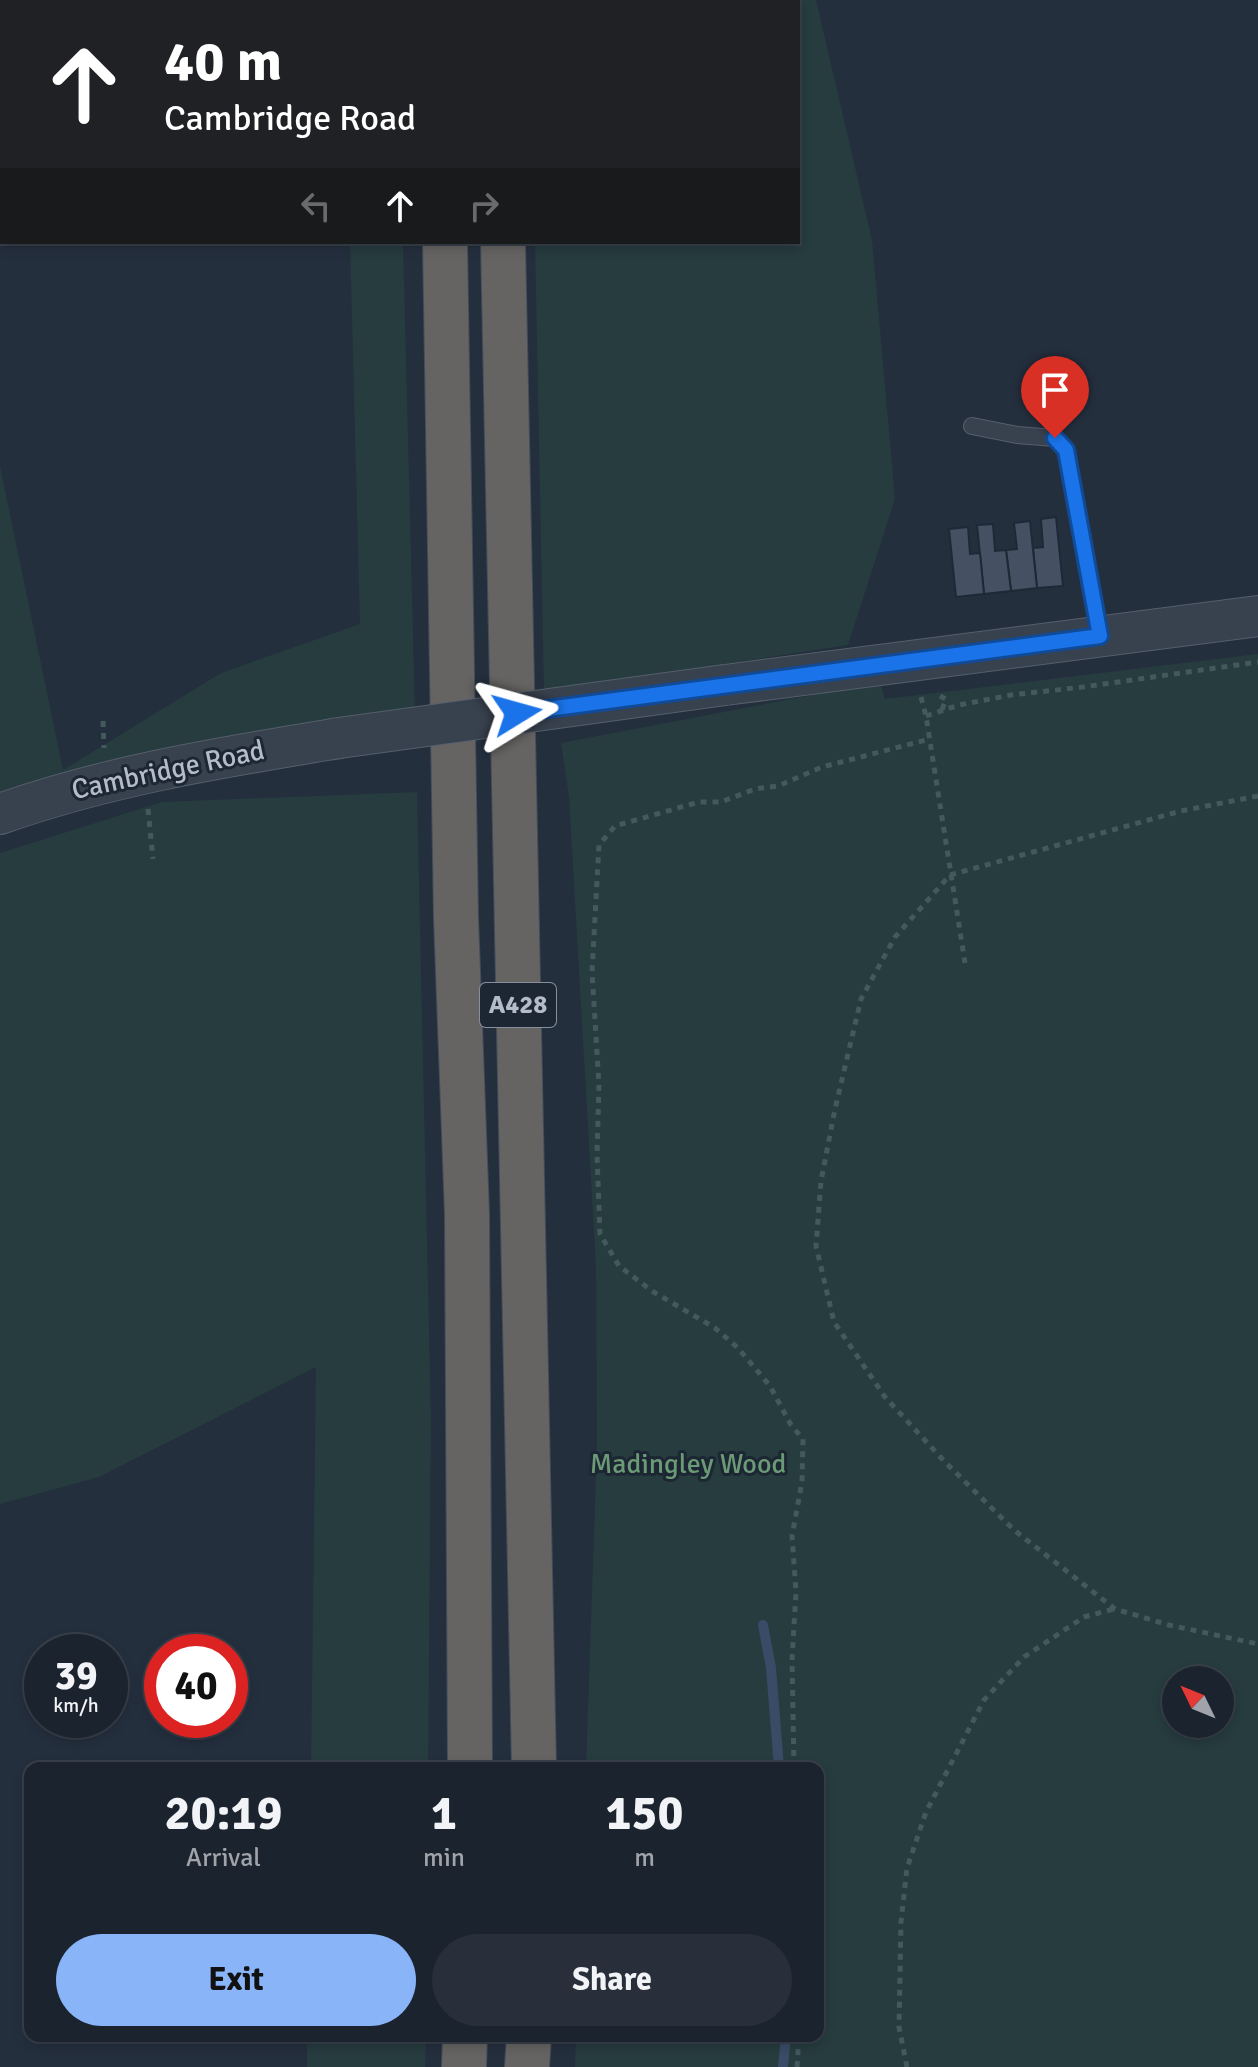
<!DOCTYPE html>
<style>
body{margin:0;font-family:Signika,sans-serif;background:#282f3a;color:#f1f3f6;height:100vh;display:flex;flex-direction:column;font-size:30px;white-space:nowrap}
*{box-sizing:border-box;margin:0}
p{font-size:26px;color:#a0a4aa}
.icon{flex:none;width:44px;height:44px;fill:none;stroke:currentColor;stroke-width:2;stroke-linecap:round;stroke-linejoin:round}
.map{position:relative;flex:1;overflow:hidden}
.details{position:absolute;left:24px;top:1762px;width:800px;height:280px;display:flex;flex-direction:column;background:#1b232e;border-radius:16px;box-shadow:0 4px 12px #0003,0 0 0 2px #39404a}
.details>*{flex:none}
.top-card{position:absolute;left:0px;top:0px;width:800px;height:244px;box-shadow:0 4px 12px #0003,0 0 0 2px #39404a;background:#202124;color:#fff;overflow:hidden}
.needle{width:52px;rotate:313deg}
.buttons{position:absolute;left:1162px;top:1666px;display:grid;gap:16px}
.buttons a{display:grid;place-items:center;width:72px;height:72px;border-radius:50%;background:#1b232e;box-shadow:0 4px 12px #0003,0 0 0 2px #39404a;font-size:40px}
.speed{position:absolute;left:24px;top:1634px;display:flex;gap:16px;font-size:40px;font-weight:700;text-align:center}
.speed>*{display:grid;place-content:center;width:104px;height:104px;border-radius:50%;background:#1b232e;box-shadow:0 4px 12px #0003,0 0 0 2px #39404a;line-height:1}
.speed small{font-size:20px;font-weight:400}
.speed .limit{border:12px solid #d22;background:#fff;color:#111}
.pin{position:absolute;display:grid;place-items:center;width:68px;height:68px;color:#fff;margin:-82px -34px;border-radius:50% 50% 50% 0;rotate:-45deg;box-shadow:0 0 8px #0007}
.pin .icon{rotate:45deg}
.me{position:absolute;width:88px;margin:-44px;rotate:82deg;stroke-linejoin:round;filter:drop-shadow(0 0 6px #0008)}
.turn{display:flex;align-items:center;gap:28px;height:168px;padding:0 32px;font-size:36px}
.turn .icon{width:104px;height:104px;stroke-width:2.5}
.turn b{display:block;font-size:56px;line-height:68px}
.lanes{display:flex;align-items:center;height:76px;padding:0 32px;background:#0003;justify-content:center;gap:40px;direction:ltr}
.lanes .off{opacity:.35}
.eta{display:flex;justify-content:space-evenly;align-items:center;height:136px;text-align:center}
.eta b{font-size:48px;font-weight:700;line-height:56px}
.cta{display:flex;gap:16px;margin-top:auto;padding:16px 32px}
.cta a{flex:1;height:92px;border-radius:48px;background:#8ab4f8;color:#111;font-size:32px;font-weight:700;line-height:92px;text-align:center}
.cta a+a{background:#282f3a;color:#f1f3f6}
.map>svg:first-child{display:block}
.green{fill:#263c3f;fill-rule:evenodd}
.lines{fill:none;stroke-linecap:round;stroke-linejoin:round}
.stream{stroke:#394c67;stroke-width:10}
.building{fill:#455162;stroke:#1f2835;stroke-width:2}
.service-casing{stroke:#565f6c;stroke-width:18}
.tertiary-casing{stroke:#565f6c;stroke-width:42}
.trunk-casing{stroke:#434c59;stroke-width:46}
.path{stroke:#44595c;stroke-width:5;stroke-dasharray:6 6;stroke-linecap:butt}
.service{stroke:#38414e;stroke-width:16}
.tertiary{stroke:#38414e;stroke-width:40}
.trunk{stroke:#656462;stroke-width:44}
.tertiary-bridge-casing{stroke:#565f6c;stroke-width:42;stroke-linecap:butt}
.tertiary-bridge{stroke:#38414e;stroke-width:40}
.route-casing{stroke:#114b97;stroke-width:20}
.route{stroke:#1a73e8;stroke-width:14}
.labels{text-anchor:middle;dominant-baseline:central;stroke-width:6;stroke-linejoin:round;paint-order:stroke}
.shield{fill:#1d2633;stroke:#878f9c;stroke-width:2}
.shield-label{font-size:26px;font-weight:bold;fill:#b4bcc9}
.street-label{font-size:28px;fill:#b4bcc9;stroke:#1d2633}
.park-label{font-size:28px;fill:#6b9a76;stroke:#1d2633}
</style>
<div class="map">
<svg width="1258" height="2067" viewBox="0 0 1258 2067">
<rect width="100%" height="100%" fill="#242f3e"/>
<g class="green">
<path d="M530,0H816L872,240L895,499L848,645L544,692L535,242H798V2Z"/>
<path d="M350,242H403L415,713L0,804V466L63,770L221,673L360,624Z"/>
<path d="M1258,654V2067H575L576,2036H818V1768H586L597,1446L596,1267L569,797L561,743L880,682L885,699ZM1176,1680H1220V1724H1176Z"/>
<path d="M417,792L431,1421L428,1768H311L316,1367L99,1477L0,1504V853L162,802Z"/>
<path d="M307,2036H426L425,2067H307Z"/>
</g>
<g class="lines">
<g class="stream">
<path d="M763,1625L771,1668L779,1768"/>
<path d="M783,2067L786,2036"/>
</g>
</g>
<g class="building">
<path d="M1056,517L1063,586L1037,588L1033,548L1043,547L1041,519Z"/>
<path d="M1030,521L1037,588L1011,591L1006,550L1017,549L1014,523Z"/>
<path d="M993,524L995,551L1006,550L1011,591L984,594L977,525Z"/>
<path d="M968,527L970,554L980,553L984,594L956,597L949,529Z"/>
</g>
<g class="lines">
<defs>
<path id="service" d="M972,426L1017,435L1055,438L1066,450L1100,636"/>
<g id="tertiary">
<path d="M725,685L1258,616"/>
<path d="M0,814C110,775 224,757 339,738"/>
</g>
<g id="trunk">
<path d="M439,0V2"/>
<path d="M499,0L500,2"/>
<path d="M445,242L456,918L467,1214L470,1768"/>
<path d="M503,242L534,1768"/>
<path d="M464,2067L465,2036"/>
<path d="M527,2067L529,2036"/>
</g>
</defs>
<use href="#service" class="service-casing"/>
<use href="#tertiary" class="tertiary-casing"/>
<use href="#trunk" class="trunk-casing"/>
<g class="path">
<path d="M940,696L946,699L941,712"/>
<path d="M921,697L926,716L965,963"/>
<path d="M926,716L959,705L1011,695L1083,687L1258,662"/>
<path d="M103,721L104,748"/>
<path d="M1258,796L1181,811L950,875L895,937L861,999L835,1109L821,1181L816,1246L834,1322L885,1397L945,1462L1014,1530L1115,1609L1169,1625L1258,1644"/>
<path d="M148,809L153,859"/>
<path d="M794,1768L792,1659L796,1592L792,1536L802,1482L803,1439L791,1425L770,1386L738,1348L715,1328L652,1291L619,1266L600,1234L597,1154L599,1085L592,972L599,845L615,826L699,802H721L755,789L778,786L822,767L930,739"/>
<path d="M797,2067L799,2036"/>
<path d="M907,2067L899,2027L901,1922L907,1868L926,1812L984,1700L1024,1657L1084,1617L1114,1609"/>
</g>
<use href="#service" class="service"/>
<use href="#tertiary" class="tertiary"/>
<use href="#trunk" class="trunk"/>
<defs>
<path id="tertiary-bridge" d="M339,738L725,685"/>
</defs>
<use href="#tertiary-bridge" class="tertiary-bridge-casing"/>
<use href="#tertiary-bridge" class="tertiary-bridge"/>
</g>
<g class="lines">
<defs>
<path id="route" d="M517,713L1100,636L1066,450L1055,438"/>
</defs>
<use href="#route" class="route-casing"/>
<use href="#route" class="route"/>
</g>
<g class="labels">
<rect class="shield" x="480" y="983" width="76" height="44" rx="6"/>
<g class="shield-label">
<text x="518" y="1005">A428</text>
</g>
<g class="street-label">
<text transform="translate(168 770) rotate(-12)">Cambridge Road</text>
</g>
<g class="park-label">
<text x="688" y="1464">Madingley Wood</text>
</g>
</g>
</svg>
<div class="buttons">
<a><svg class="needle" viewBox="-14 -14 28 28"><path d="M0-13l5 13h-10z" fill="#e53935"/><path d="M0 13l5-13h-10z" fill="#a0a4aa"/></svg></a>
</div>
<div class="speed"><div>39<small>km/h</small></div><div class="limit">40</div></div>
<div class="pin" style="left:1055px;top:438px;background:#d93025"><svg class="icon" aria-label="arrive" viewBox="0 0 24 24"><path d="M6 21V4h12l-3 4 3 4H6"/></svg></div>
<svg class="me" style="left:517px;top:713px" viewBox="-20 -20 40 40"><path d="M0-17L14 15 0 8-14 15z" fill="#1a73e8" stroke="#fff" stroke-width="4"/></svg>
<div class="top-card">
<div class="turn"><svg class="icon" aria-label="ahead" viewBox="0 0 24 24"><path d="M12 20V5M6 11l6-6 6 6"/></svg><div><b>40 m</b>Cambridge Road</div></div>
<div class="lanes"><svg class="icon off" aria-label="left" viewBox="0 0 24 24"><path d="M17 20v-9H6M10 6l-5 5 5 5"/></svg><svg class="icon" aria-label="ahead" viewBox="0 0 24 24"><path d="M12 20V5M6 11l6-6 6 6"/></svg><svg class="icon off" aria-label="right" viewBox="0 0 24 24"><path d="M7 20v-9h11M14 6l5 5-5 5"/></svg></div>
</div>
<section class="details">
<div class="eta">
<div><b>20:19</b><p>Arrival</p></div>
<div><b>1</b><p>min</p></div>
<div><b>150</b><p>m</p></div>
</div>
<div class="cta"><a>Exit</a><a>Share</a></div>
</section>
</div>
